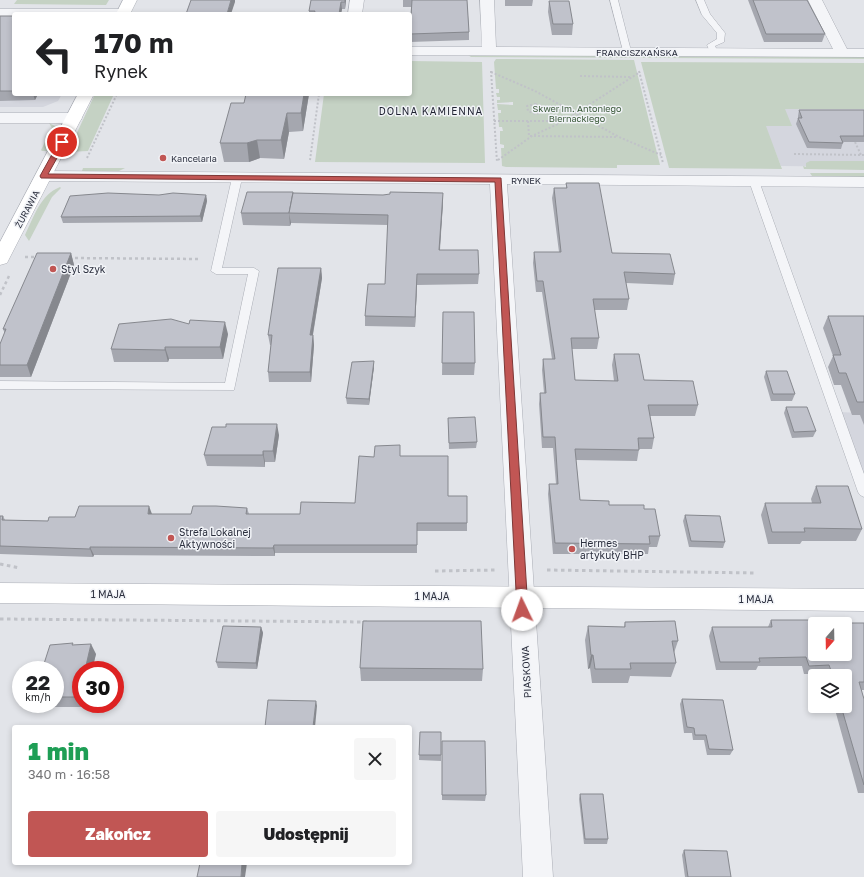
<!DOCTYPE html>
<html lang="pl">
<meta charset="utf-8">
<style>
body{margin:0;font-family:"Golos Text",sans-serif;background:#f6f6f6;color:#202124;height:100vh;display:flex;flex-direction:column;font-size:15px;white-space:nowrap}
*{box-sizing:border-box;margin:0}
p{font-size:13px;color:#757577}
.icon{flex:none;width:22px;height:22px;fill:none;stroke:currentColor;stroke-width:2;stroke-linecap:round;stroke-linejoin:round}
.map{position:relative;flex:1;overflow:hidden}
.side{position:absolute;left:12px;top:725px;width:400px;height:140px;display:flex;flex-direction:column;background:#fff;border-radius:4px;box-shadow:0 2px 6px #0003}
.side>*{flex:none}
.hud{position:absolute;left:12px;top:12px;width:400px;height:84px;border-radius:4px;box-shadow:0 2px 6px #0003;background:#fff;color:#202124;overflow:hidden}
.needle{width:26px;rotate:200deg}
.buttons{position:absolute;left:808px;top:617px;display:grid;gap:8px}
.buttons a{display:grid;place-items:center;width:44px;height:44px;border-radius:4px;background:#fff;box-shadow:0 2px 6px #0003;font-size:20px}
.speed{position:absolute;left:12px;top:661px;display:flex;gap:8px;font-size:20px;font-weight:700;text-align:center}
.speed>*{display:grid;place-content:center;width:52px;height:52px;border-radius:50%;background:#fff;box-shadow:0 2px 6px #0003;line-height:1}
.speed small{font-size:10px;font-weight:400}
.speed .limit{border:6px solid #d22;background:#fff;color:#111}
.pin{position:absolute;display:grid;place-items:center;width:34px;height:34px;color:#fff;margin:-17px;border:2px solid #fff;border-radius:50%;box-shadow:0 1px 4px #0007}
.me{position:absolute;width:44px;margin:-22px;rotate:357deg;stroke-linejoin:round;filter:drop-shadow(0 0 3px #0008)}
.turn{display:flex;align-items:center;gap:14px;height:84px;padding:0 16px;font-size:18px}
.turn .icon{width:52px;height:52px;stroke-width:2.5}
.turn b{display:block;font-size:28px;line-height:34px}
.round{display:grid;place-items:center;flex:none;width:42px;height:42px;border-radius:4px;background:#f6f6f6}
.summary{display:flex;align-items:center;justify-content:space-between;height:68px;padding:0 16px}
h1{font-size:24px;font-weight:800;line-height:30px;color:#1e9e55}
.cta{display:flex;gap:8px;margin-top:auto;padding:8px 16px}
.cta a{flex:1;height:46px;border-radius:4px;background:#c15654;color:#fff;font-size:16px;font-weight:800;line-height:46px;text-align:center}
.cta a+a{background:#f6f6f6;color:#202124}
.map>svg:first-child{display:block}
.built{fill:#d4d6de}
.green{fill:#c5d2c4}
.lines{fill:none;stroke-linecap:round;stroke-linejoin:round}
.lane-casing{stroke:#abaeb6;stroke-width:1}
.street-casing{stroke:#abaeb6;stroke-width:1}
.secondary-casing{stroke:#abaeb6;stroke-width:1}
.path-far2{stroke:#c0c2c8;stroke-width:2;stroke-dasharray:2 2;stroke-linecap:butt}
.path-far1{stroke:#c0c2c8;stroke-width:2.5;stroke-dasharray:3 3;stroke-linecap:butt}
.path{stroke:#c0c2c8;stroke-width:3;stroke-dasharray:3.5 3.5;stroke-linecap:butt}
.lane{fill:#f4f5f8;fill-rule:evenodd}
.street{fill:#f4f5f8;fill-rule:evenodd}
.secondary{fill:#fff;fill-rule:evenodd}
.wall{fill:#a5a7af}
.shaded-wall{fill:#86888e}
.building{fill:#c0c2cb;stroke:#86888e;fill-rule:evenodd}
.route{fill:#c15654;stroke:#7d3837}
.poi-dot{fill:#c15654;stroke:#f1f3f7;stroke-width:1.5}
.labels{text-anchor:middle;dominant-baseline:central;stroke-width:3;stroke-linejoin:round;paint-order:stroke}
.far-street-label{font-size:9px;fill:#2c303f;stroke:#f1f3f7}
.far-park-label{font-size:9px;fill:#3b5a3a;stroke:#f1f3f7}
.far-poi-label{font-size:9px;fill:#2c303f;stroke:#f1f3f7;text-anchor:start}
.far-quarter-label{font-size:10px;letter-spacing:1px;fill:#1e2130;stroke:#f1f3f7}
.poi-label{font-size:10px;fill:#2c303f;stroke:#f1f3f7;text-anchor:start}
.street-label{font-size:10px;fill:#2c303f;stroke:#f1f3f7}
</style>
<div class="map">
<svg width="864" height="877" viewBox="0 0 864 877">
<rect width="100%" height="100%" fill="#e2e4e9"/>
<g class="built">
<path d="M740,63H864V167L781,166Z"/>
<path d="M0,74L14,94H62L58,101L43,107H0Z"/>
<path d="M837,412L864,413V498Z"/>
</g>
<g class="green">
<path d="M17,0H109L106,5L14,4Z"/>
<path d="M468,55L864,56V59L471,57Z"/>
<path d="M496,59L634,60L660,165H617V168L506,167L502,166L501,148H504V145L500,144V131H503L502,127H499L498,113H501V110H498L497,104L513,105V102L497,103V100H500V97H497L496,93H499V89H496L494,62Z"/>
<path d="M410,61L482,62L485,163L315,162L324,94H410Z"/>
<path d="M641,62L864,63V109H785L792,126H766L782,169L669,168Z"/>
<path d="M95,94H114L88,151L68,152Z"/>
<path d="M49,123L57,127L58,133L48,151H42L41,150L52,128Z"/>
<path d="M810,161H864V170L804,169L803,166L806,167V163Z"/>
<path d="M83,168H125L117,172H86L82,171Z"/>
<path d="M810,173H864V177L812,176Z"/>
<path d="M60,187L61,188L52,197L29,241L25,235C34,217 40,195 60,187Z"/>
</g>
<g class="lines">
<defs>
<g id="lane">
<path d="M610,0H618L631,51L630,53H624L623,51Z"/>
<path d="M696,0H704L710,14L725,33L724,42L715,46L718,52L717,54H711L707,45L717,39V33L702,15Z"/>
<path d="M237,175L242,178L222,268H254L259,271L234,390L0,389V381L225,383L248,274H216L211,271L232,178Z"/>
<path d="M754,178L759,181L864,474V497L860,495L858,492L749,181Z"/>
</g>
<g id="street">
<path d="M350,0H364L362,14H348Z"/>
<path d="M480,0H494L496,47L833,49L808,0H822L847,49H864V57L410,55V47H482Z"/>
<path d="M0,9H124L129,10L131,13L14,14V17H0Z"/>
<path d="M0,113H74L80,115L82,118L80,121L74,123H0Z"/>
<path d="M44,171L864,177V187L507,184L553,877H523L490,184L44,181L38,180L36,176L38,172Z"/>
</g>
<g id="secondary">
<path d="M123,0H137L130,14H116Z"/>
<path d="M78,94H94L9,259L7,263L0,265V242Z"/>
<path d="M0,583L864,589V611L0,603Z"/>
</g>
</defs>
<use href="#lane" class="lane-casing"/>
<use href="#street" class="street-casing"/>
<use href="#secondary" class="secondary-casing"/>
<g class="path-far2">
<path d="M491,71L497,162"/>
<path d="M639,71L663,163"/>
<path d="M491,72L535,91L619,137L661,155"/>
<path d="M580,76L632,77"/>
<path d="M535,104L543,106L545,111L536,114L528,111L527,106Z"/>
<path d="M545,109L569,110"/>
<path d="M494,121H564L640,72"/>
<path d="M528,121L529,136L618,137"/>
<path d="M855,142L861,155"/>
<path d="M794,154L864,155"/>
<path d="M87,158L117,94"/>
<path d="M310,160L319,94"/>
<path d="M498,160L532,136L562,122"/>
</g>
<g class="path-far1">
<path d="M25,257H38"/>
<path d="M69,258L200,259"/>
<path d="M0,295L9,276"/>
</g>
<g class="path">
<path d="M0,564L20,568"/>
<path d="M547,570L756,573"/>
<path d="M435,571L496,570"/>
<path d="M0,619L367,622"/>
</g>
<use href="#lane" class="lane"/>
<use href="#street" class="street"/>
<use href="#secondary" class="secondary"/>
</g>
<g class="wall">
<path d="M346,0L345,9H342L341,14H309V11Z"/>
<path d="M403,0H467L469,32V40L410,42L411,7H403Z"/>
<path d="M505,0H533L532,6H505Z"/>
<path d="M748,0H807L825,34L822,42H764Z"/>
<path d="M549,1L573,24L572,35H552L548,12Z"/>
<path d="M0,16H14V94H38L35,100L0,101Z"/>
<path d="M309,94L303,131L289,132L284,159L260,158L249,162H224L220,143L244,103Z"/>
<path d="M799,110H864V142H843L841,149L807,148L796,124L798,118V116Z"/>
<path d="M566,183L612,253L675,274L673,285L626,283L629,299L627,310H594L599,338L597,349H572L575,380L614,381L612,365L614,354L644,380L698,405L695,416H650L654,438L652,449H639L637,461L576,460L580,500L609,505L644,509L660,536L657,547H649L648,554H553L548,494L549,484H556L553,448H542L539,404L540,393H544L542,370L543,359H552L542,292H536L533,263L534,252H559L552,198L554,188H566Z"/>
<path d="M293,192V194L443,202L440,250L479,274L478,284L417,285L415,327L365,326V316L385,284L388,225L291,223L290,226L243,225L241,213Z"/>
<path d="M159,195H206L207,201L202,222L63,223L61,217Z"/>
<path d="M71,253L74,265L31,377H0V344L5,334L3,329Z"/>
<path d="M321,268L322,278L313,335L314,345L311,382H269L268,372L271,345H270L268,335Z"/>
<path d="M443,312L475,363L474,375H442Z"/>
<path d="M828,316H864V425L860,415H852L841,385H834L828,367L833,356L823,328Z"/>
<path d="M228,334L223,359H169L168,362H114L111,349Z"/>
<path d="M374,367L369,405L347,404L346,398Z"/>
<path d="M766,371L795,394L792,401H771L764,377Z"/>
<path d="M786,407L816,431L813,437L792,438L784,413Z"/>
<path d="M448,418L477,442L476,448L449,449Z"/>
<path d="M226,427L279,435L275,462H265V467L207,466L204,455Z"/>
<path d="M400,456L448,496L467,523V531H417V553H275V556L94,555L93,557L0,554V516H3L5,520L48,521L75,517L152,514H191L247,508L249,514H300L355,503L374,457Z"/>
<path d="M816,486L862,529L856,541H802L800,544H768L761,515L765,503H812L811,499Z"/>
<path d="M685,515L725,542L723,548L689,547L683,521Z"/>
<path d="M771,620L838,623H864V690H861L864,699V793H858L834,706H845V676H825V674H804L802,666H758L756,670H716L709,636L712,627H768Z"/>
<path d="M625,622L678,641L674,653L676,663L671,677L630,676L628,683H592L590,668L588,669L585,640L588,626L624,627Z"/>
<path d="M261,627L263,633L257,669L218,668L216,662Z"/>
<path d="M73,645L96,654L92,670H81L82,707H44L42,704H55V670Z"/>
<path d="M360,668L483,669L482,681H361Z"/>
<path d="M682,699L733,750L730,755H707L704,740H693L692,733H684L680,704Z"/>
<path d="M420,732H441V761L419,760Z"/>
<path d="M442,741L486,795L485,801L442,800Z"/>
<path d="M580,794L608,839L607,844H584L579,799Z"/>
<path d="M684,850L731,877H685L682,855Z"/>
</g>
<g class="shaded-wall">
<path d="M231,0H235V2L231,14H227Z"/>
<path d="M345,0H346L345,9Z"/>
<path d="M341,2L342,9L341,14H339Z"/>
<path d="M33,94H38L35,100Z"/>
<path d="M304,94H309L303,131L301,113Z"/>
<path d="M287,113L289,132L284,159L281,140Z"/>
<path d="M257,140L260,158L249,162L247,143Z"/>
<path d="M293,192L294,204L289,213L291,223L290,226L289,213Z"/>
<path d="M443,193V202L439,260V250Z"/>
<path d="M206,195L207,201L202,222L200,216Z"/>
<path d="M71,253L74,265L31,377L27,365Z"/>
<path d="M321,268L322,278L311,345L310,335Z"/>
<path d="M417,274V285L415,327V317Z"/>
<path d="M225,322L228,334L223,359L220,347Z"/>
<path d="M313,335L314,345L311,382L310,372Z"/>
<path d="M165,347L169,359L168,362L165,350Z"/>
<path d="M374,361V367L369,405V399Z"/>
<path d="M277,424L279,435L275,462L273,451Z"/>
<path d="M263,451L265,462V467L263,455Z"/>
<path d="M149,506L152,514H148Z"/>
<path d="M274,545L275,553V556L273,548Z"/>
<path d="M90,547L94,555L93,557L90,549Z"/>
<path d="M261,627L263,633L257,669L256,663Z"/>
<path d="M91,644L96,654L92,670H85Z"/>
<path d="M591,655H593L590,668L588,669Z"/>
<path d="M81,683V704H83L82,707L77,697Z"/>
<path d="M316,701L317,706L315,727H313Z"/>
<path d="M242,863H247L245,877H241Z"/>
</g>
<g class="building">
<path d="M191,0H231L227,14H186Z"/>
<path d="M311,0H345V2H341L339,14H314L315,11H309Z"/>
<path d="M412,0H467L469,32L410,34Z"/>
<path d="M753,0H807L825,34H766Z"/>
<path d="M549,1H569L573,24H553Z"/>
<rect x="0" y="16" width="14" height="75"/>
<path d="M246,94H304L301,113H287L281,140H257L247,143H220L231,103H244Z"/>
<path d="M799,110H864V136H840L843,143L809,142L798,118H802Z"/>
<path d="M566,183H599L612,253L670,254L675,274L624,272L629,299H593L599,338H571L575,380L618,381L614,354H639L644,380L693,381L698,405H648L654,438H638L639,450L575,449L580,500L609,501V505H644V509H655L660,536H649L650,544L555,543L549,484H558L555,437H543L540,393H546L543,359H555L543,281H537L534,252H561L554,188H567Z"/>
<path d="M247,192H293L289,213H241Z"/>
<path d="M390,192L443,193L439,250H478L479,274H417L415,317L365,316L368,284H385L388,215L289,213L293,193L383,195L390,194Z"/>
<path d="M108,193L159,195L173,193L206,195L200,216L61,217L70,196Z"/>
<path d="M37,253H71L27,365H0V344L6,329H3Z"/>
<path d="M278,268H321L310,335H313L310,372H268L272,335H268Z"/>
<path d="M443,312H474L475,363H442Z"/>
<path d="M828,316H864V402H857L846,373H839L833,355H841Z"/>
<path d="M171,319L189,324L190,320L225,322L220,347H165V350L111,349L119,324Z"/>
<path d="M374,361L369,399L346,398L352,362Z"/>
<path d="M766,371H787L795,394H773Z"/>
<path d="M786,407H807L816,431L794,432Z"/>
<path d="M475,417L477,442L449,443L448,418Z"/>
<path d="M226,424H277L273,451H263V455H204L212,427H226Z"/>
<path d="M400,445V456H448V496H467V523H417V545H274L273,548L90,547V549L0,546V516H3L2,520L48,521L49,517H75L79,506H149L148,514H191L193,506H216L247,508L246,514H300L301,502L355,503L359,456L374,457L375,446Z"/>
<path d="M816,486H848L862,529L804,528L805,532H772L765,503H821Z"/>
<path d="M685,515L720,516L725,542L691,541Z"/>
<path d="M771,620H837L838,623H864V682H859L864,699V785L841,706H845V676H833L829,665L809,666L806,657L759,658L760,662H720L712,627H772ZM815,624H845V654H815Z"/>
<path d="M363,621H481L483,669L360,668Z"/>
<path d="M675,621L678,641H672L676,663H630L631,669H595L593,655H591L588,626L625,627V622Z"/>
<path d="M223,626L261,627L256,663L216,662Z"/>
<path d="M73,643L72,645L91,644L85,670H81V683L77,697H55V670H42L50,645Z"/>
<path d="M682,699L723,700L733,750L709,749L706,735H695L694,728L687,727Z"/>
<path d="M268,700L316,701L313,727H265Z"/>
<path d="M420,732H441V755H419Z"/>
<path d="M442,741H485L486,795H442Z"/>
<path d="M580,794H603L608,839H585Z"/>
<path d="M684,850L727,851L731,877H688Z"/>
<path d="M200,863H242L241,877H197Z"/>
</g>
<path class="route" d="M60,140L66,142L48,174L501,178L528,610L526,613L522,614L519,613L517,610L495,182L41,178L40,176Z"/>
<g class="poi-dot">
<circle cx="163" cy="158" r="4"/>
<circle cx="53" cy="269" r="4"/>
<circle cx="171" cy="538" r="4"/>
<circle cx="572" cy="549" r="4"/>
</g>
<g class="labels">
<g class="far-street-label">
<text x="637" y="52">FRANCISZKAŃSKA</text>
<text x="526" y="180">RYNEK</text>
<text transform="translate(27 209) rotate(-62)">ŻURAWIA</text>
</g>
<g class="far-park-label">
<text x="577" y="108">Skwer im. Antoniego<tspan x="577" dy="10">Biernackiego</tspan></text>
</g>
<g class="far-poi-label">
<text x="171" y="158">Kancelaria</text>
</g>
<g class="far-quarter-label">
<text x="431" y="111">DOLNA KAMIENNA</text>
</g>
<g class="poi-label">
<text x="61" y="269">Styl Szyk</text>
<text x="179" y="532">Strefa Lokalnej<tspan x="179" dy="12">Aktywności</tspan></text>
<text x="580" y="543">Hermes<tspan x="580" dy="12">artykuły BHP</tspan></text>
</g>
<g class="street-label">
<text x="108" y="594">1 MAJA</text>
<text x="432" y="596">1 MAJA</text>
<text x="756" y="599">1 MAJA</text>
<text transform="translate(526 672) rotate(-93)">PIASKOWA</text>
</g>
</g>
</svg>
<div class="buttons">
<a><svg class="needle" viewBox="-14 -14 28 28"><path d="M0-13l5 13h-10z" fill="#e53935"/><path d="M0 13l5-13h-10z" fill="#757577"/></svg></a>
<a><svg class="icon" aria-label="layers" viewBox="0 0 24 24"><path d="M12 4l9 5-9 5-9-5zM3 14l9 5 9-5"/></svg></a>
</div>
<div class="speed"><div>22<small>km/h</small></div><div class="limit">30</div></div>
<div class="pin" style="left:62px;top:142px;background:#d93025"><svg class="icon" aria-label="arrive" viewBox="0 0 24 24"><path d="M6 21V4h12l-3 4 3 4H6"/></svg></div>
<svg class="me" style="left:522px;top:610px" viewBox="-20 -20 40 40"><circle r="19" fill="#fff"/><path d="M0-13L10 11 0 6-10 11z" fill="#c15654"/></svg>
<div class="hud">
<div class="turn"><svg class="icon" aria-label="left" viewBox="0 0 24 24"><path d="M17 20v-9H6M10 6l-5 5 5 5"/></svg><div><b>170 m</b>Rynek</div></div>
</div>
<section class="side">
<div class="summary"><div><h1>1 min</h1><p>340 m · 16:58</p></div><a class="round"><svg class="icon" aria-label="close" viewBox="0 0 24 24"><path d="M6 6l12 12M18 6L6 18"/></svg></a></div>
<div class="cta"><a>Zakończ</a><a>Udostępnij</a></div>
</section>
</div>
